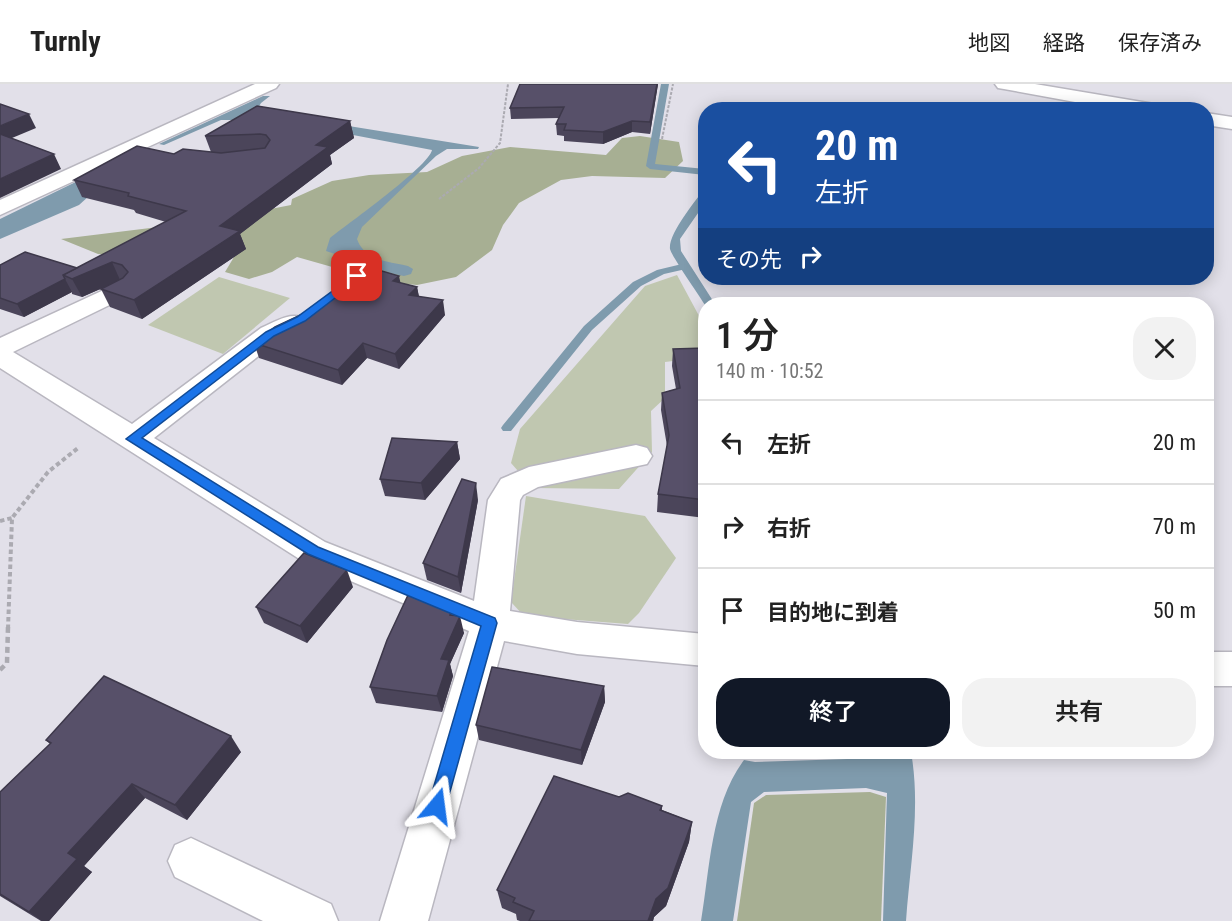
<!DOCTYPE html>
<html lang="ja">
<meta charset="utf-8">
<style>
body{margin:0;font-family:"Roboto Condensed","Noto Sans JP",sans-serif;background:#f2f2f2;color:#222;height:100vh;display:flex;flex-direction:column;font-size:22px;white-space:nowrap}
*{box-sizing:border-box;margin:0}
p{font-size:20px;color:#767676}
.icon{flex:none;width:33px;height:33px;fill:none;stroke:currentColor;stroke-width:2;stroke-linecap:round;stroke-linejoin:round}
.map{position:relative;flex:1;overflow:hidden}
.drawer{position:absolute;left:698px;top:213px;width:516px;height:462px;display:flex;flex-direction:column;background:#fff;border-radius:24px;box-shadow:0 3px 15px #0003}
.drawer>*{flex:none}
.banner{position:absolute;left:698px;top:18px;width:516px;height:183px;border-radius:24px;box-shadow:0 3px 15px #0003;background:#1a4fa0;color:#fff;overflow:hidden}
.pin{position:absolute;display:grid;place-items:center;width:51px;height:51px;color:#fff;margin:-26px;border-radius:12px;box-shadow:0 3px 9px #0006}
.me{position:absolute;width:66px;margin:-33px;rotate:16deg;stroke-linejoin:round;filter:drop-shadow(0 0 4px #0008)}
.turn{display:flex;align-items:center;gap:21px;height:126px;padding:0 18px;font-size:27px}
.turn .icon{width:78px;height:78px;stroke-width:2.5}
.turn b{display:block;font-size:42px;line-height:51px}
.then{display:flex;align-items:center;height:57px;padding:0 18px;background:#0003;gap:12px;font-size:22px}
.round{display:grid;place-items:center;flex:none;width:63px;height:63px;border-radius:24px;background:#f2f2f2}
.summary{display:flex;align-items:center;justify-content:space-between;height:102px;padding:0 18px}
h1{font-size:36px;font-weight:600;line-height:45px}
.cta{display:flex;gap:12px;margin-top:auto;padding:12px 18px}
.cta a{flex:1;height:69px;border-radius:24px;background:#111827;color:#fff;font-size:24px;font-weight:600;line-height:69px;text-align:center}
.cta a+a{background:#f2f2f2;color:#222}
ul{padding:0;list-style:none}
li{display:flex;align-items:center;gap:18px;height:84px;padding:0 18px;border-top:2px solid #e0e0e0}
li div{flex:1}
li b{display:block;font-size:22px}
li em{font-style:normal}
header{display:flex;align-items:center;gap:36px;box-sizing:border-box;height:84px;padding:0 30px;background:#fff;border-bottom:2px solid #e0e0e0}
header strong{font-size:28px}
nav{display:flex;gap:33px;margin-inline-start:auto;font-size:21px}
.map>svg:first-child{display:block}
.green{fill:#c0c7b0}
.forest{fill:#a7af93}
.water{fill:#7f9bad}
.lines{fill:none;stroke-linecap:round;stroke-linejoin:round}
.stream{fill:#7f9bad;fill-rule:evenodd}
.street-casing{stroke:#b9b7c0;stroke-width:3}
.primary-casing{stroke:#b9b7c0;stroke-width:3}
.path-far2{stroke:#abaab1;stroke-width:2;stroke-dasharray:3 1.5;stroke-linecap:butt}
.path-far1{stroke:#abaab1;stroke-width:4;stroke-dasharray:4.5 3;stroke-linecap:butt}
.path{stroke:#abaab1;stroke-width:4.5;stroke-dasharray:6 4;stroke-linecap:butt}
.street{fill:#fff;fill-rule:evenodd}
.primary{fill:#fff;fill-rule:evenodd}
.wall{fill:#4b455a}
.shaded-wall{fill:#3d384a}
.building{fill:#575069;stroke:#3d384a;stroke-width:1.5}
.route{fill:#1a73e8;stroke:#114b97;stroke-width:1.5}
</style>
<header>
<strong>Turnly</strong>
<nav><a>地図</a><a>経路</a><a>保存済み</a></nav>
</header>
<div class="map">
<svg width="1232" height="837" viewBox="0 0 1232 837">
<rect width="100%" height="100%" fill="#e2e0e9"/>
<g class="green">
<path d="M677,191L705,243V273L665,278V314L651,327L652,368L619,405L533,404L511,379L520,345L645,202Z"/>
<path d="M219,193L290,214L223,270L148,241Z"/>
<path d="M526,412L645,432L676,474L639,529L628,540L524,532L511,518Z"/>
</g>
<g class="forest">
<path d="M640,52L679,58L683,77L665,94L592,92L561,96L519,119L503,141L492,166L456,193L417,201L385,198L297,173L272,188L249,195L225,188L240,163L156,175L98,170L61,155L215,136L291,121L292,115L332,97L369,91L427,88L462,72L510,63L606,71L622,54Z"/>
<path d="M870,708L886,713L881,837H737L754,719L766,711Z"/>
</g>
<g class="water">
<path d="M263,12H270L261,19L258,24L268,29L479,63L478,65H447L436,72L362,143L357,155C365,177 387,177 408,182L413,185L411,190L404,192L394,190L326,167L330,154C349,139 428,83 432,66L274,36H221L164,61L159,60Z"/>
<path d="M92,90L89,112L79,121L0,155V135Z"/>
<path d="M705,104V119L680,155L681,167L715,220L705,221C699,211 672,173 670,165C668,150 696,116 705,104Z"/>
<path d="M882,668H911C921,724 910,780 906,837H883L887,709L866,704L764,708L751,718L733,837H701C710,784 711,720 744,676L755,678L878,674Z"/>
</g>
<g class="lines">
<g class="stream">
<path d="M661,0H669L655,80L705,85V91L650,85L646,82Z"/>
<path d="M682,180L686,181V185L664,190L641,202L592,246L511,347H503L501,344L503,341L584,242L633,198L657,186Z"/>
</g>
<defs>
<g id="street">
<path d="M255,0H279L276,4L0,131V116Z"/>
<path d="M121,198L130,201L134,206L130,211L13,268L132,340L261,244C275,238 287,229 302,233L306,239L302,245L279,256L154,354L325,458L474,517L488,416L501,395L529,383L636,361L647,364L652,372L647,380L538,403L523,411L520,416L510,527L577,538L705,550V582L577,570L504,557L428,837H380L469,547L301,476L0,284V254Z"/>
<rect x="1206" y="568" width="26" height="34"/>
<path d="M191,754L331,820L338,837H263L175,793L168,777L175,761Z"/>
</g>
<g id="primary">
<path d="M995,0H1035L1154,20L1161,22L1163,26H1119L1004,5L998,4Z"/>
<path d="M1206,29L1232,33V45L1206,41Z"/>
</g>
</defs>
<use href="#street" class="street-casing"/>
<use href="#primary" class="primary-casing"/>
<g class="path-far2">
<path d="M662,55L673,0"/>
<path d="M439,115L479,84L500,59L508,0"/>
</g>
<g class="path-far1">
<path d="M0,437L12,434"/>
<path d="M8,545L12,434L48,388L78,364"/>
</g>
<path class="path" d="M0,586L7,579L8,543"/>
<use href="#street" class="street"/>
<use href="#primary" class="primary"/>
</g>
<g class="wall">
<path d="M658,0L650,50L632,48L603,60L564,57V52L557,51L556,40L559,34L511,35L510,24Z"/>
<path d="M350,37L354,54L330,71L332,80L240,150L246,165L142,235L110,223L101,205L112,200L82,213L72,210V208L24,233L0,225V181L77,184L166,138L136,129L134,126L82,113L74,96L174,70L211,68L205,52Z"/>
<path d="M401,199L417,203L419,213L445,231L399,285L367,274L342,301L259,274L254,259Z"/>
<path d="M705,264V434L657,428L658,410L667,362L661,326L662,309L676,305L672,282L673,265Z"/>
<path d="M457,358L460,375L425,416L385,412L380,395Z"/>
<path d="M478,416L461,509L427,496L423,479Z"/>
<path d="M353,503L307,559L264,539L256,523Z"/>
<path d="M452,532L464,549L450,580L453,592L442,628L376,619L370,603Z"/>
<path d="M604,602L605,618L582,681L479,656L476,641Z"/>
<path d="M46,656L241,668L187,736L145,714L84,782L92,788L49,837H41L0,812V708L50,660Z"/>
<path d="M619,713L662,722V726L692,738L689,758L666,822L654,833L653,837H520L517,836L516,830L502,824L497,806Z"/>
</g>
<g class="shaded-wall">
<path d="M657,0H658L650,50V38Z"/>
<path d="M29,30L36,44L0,59V42Z"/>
<path d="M350,37L354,54L330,71L332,80L240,150L246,165L142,235L134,216L316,61Z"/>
<path d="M632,37V48L603,60V48Z"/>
<path d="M54,70L61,85L0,114V95Z"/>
<path d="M112,178L120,196L82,213L72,195Z"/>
<path d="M399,192L402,206L393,197Z"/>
<path d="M65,195L72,208L24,233L17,220Z"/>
<path d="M417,203L420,218L409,211Z"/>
<path d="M443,216L445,231L399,285L395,270Z"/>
<path d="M363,259L367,274L342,301L338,286Z"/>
<path d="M457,358L460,375L425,416L421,399Z"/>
<path d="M476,399L478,416L461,509L458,493Z"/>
<path d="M347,486L353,503L307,559L300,542Z"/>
<path d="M451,527L455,543L460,532L464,549L450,580L453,592L442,628L437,612L441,575Z"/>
<path d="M604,602L605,618L582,681L581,666Z"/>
<path d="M231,652L241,668L187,736L175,721Z"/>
<path d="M132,700L145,714L84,782L92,788L49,837H42L29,828L68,769Z"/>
<path d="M692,738L689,758L666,822L654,833L653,837H648L656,815Z"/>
</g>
<g class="building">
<path d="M520,0H657L650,38L632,37L603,48L564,46L566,40H556L564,23L510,24Z"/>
<path d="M0,20L29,30L0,42Z"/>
<path d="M257,22L350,37L316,61L328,63L220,142L240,147L134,216L101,205L123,194L128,188L122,181L112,178L72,195L63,191L186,127L128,112L129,109L74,96L137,62L174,70L183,65L221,69L265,64L270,56L266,51L260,50L205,52Z"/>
<path d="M0,50L54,70L0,95Z"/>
<path d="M25,168L77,184L63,191L65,195L17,220L0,214V181Z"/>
<path d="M365,182L399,192L393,197L417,203L409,211L443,216L395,270L363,259L338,286L254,259L275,243L307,228Z"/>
<path d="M705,264V416L658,410L669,351L662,309L680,304L673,265Z"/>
<path d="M392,354L457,358L421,399L380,395Z"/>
<path d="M462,395L476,399L458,493L423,479Z"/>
<path d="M304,469L347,486L300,542L256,523Z"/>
<path d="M409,509L451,527L450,531L460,532L441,575L449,576L437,612L370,603L387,556Z"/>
<path d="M492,583L604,602L581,666L476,641Z"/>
<path d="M104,592L231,652L175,721L132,700L68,769L77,775L29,828L0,810V708L51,659L46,656Z"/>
<path d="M554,692L619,713L628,709L662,722L660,726L692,738L668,804L656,815L648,837H529L534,827L513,818L515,814L497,806Z"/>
</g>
<path class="route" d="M357,189L362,192L361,194L305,237L274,252L142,354L318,463L495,534L497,539L446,722L444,728L437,731L431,728L428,722L481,542L308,470L126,355L266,248L297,233Z"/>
</svg>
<div class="pin" style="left:357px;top:192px;background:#d93025"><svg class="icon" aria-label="arrive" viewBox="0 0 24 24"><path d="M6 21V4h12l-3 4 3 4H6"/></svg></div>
<svg class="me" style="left:437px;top:722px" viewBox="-20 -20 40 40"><path d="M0-17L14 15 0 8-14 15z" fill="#1a73e8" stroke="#fff" stroke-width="4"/></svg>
<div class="banner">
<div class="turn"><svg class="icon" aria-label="left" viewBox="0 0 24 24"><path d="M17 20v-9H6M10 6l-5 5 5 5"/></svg><div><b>20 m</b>左折</div></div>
<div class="then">その先<svg class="icon" aria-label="right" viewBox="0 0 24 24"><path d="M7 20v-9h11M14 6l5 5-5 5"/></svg></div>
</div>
<section class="drawer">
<div class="summary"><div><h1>1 分</h1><p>140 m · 10:52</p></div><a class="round"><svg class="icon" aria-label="close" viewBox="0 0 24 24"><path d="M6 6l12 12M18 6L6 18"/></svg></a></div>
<ul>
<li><svg class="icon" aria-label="left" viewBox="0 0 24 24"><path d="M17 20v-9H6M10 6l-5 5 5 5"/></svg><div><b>左折</b></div><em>20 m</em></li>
<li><svg class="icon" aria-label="right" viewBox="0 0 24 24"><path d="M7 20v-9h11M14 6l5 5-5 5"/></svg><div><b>右折</b></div><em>70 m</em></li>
<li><svg class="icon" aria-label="arrive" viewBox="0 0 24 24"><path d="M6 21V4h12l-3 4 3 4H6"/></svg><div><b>目的地に到着</b></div><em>50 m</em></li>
</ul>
<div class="cta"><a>終了</a><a>共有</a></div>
</section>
</div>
